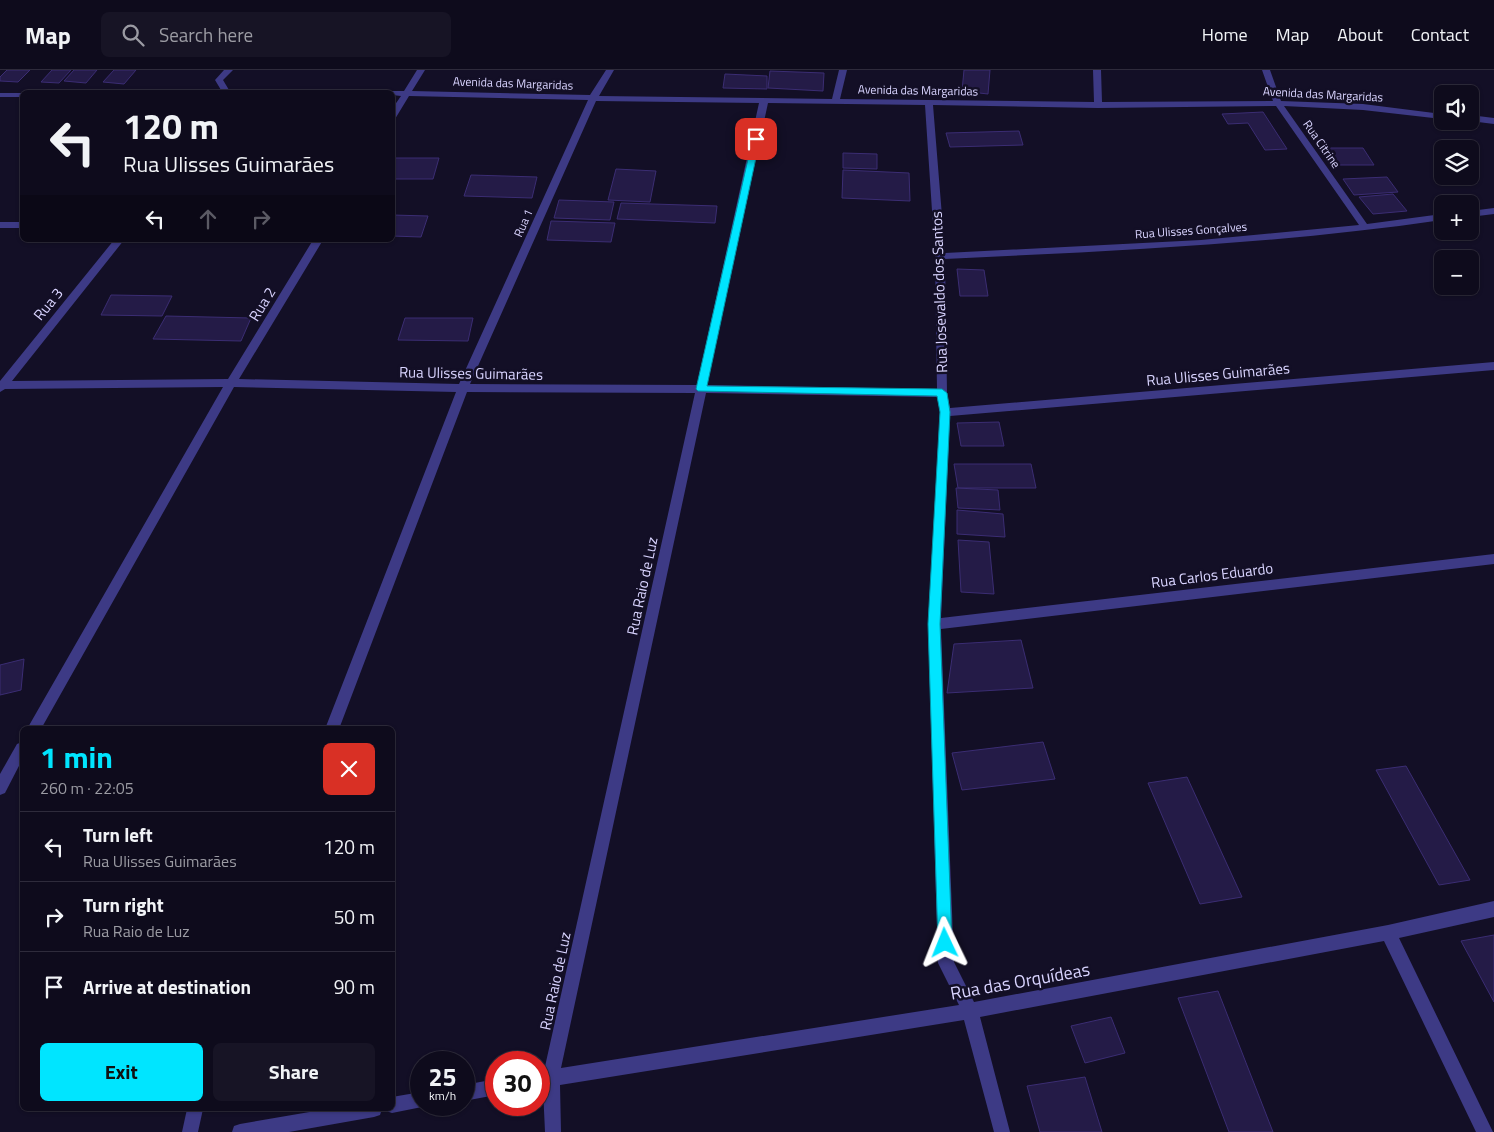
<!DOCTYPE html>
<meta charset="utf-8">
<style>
body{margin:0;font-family:"Titillium Web",sans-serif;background:#171425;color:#f1f3f6;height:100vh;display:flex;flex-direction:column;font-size:19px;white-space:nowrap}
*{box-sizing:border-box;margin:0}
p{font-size:16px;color:#9b9ba3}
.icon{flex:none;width:28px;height:28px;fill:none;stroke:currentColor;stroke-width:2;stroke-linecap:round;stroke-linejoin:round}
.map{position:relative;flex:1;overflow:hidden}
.panel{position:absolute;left:20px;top:656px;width:375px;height:385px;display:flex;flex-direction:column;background:#0e0b1c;border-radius:8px;box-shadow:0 1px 4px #0004,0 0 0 1px #2e2b3b}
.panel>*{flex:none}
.banner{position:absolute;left:20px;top:20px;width:375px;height:152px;border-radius:8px;box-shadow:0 1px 4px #0004,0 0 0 1px #2e2b3b;background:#0e0b1c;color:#f1f3f6;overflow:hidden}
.buttons{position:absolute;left:1434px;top:15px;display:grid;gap:10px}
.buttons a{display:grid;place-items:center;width:45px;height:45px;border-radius:8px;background:#0e0b1c;box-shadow:0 1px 4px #0004,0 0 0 1px #2e2b3b;font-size:25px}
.speed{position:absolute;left:410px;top:981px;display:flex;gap:10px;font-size:25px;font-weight:700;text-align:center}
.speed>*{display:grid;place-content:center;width:65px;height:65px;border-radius:50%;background:#0e0b1c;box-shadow:0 1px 4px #0004,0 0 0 1px #2e2b3b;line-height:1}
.speed small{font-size:12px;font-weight:400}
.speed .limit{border:8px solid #d22;background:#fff;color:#111}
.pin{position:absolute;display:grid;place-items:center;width:42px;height:42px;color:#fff;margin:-21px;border-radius:10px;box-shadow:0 2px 8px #0006}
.me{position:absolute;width:55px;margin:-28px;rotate:358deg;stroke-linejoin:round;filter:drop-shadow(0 0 4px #0008)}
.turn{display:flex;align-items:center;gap:18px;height:105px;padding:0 20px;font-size:22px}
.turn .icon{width:65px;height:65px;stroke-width:2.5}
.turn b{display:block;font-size:35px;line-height:42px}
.lanes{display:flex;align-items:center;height:48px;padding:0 20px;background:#0003;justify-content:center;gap:25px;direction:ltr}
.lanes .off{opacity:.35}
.round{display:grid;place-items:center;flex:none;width:52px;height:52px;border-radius:8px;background:#171425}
.summary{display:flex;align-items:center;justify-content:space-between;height:85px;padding:0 20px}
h1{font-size:30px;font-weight:700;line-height:38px;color:#00e5ff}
.action{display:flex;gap:10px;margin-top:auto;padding:10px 20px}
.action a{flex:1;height:58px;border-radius:8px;background:#00e5ff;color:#111;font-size:20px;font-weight:700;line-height:58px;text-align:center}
.action a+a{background:#171425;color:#f1f3f6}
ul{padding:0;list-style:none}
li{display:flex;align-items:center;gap:15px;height:70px;padding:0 20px;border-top:1px solid #2e2b3b}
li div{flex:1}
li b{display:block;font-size:19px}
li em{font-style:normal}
header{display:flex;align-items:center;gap:30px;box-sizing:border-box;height:70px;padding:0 25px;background:#0e0b1c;border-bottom:1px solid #2e2b3b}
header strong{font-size:24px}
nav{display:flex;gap:28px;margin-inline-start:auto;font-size:18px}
.search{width:350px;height:45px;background:#171425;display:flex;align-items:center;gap:12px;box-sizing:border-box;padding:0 18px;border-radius:8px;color:#9b9ba3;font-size:19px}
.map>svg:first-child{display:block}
.building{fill:#241b47;stroke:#3b2d73}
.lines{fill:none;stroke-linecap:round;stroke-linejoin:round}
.minor{fill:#3d3a85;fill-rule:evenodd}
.route{fill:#00e5ff;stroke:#0095a6}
.labels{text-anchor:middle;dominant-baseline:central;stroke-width:5;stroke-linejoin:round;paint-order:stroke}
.far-street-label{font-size:12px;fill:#d9d4ff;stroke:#130f26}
.street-label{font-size:15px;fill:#d9d4ff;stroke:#130f26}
.near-street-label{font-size:18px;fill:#d9d4ff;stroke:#130f26}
</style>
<header>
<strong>Map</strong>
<div class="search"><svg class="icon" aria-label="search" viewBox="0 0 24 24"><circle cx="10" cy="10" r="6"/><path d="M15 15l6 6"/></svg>Search here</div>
<nav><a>Home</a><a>Map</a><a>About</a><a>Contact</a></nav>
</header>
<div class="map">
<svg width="1494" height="1062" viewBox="0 0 1494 1062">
<rect width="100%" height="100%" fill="#130f26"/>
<g class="building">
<path d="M7,0H30L18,12L0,11V7Z"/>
<path d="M52,0H71L59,13L41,12Z"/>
<path d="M74,0H97L86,13L64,11Z"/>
<path d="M114,0H136L124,14L103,12Z"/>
<path d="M964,0H990L988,24L962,21Z"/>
<path d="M770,1L824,3L823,21L768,18Z"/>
<path d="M725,4L767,6V19L723,18Z"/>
<path d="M1263,42L1287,79L1265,80L1248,53L1228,54L1222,44Z"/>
<path d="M1019,61L1023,75L950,77L946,63Z"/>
<path d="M1321,78H1363L1374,95H1331Z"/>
<path d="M843,83L877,84V99L843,98Z"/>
<path d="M392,88H439L433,109H392Z"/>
<path d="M616,99L656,101L650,132L608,130Z"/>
<path d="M843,100L909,103L910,131L842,128Z"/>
<path d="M471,105L537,107L532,128L464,126Z"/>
<path d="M1387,107L1398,122L1354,125L1343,109Z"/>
<path d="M1393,124L1407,141L1373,144L1359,127Z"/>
<path d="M559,130L614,132L610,150L554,148Z"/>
<path d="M621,133L717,136L715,153L617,149Z"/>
<path d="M392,145L428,146L421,167L392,166Z"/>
<path d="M551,151L615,153L611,172L547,170Z"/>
<path d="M957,199L984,200L988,226H960Z"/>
<path d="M111,225L172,226L162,246L101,245Z"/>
<path d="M166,246L251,248L241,271L153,269Z"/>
<path d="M405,248H473L468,271L398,270Z"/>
<path d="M999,352L1004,376H961L957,353Z"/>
<path d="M954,394H1031L1036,418H958Z"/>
<path d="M956,418L998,420L1000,440L958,438Z"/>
<path d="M957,440L1003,444L1005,467L957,464Z"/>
<path d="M958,470L989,472L994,524L961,522Z"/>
<path d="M1021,570L1033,618L947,623L954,574Z"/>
<path d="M24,589L21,620L0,625V595Z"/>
<path d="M1043,672L1055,709L962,720L952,683Z"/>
<path d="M1406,696L1470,810L1439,815L1376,700Z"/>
<path d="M1187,707L1242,827L1200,834L1148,713Z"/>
<path d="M1494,865V932L1461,871Z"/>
<path d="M1218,921L1273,1062H1229L1178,928Z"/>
<path d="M1111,947L1125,983L1085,993L1071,956Z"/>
<path d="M1085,1007L1102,1062H1040L1027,1016Z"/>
</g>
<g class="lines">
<g class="minor">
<path d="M224,0H233L223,10L229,20H250L254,22H216L221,20L215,10Z"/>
<path d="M417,0H425L412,21L590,25L606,0H614L599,26L832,29L839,0H847L840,29L1094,32L1093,0H1101L1102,32L1273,31L1262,0H1270L1281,31L1363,34L1442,44V49L1363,40L1284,36L1367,154L1442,144V150C1278,174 1111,181 945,189L947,323L950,338L1494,292V300L950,346L941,548L1494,484V494L941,559L954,892L974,932L1388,855L1494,831V847L1399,868L1493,1062H1476L1384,871L980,947L1010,1062H994L964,950L560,1015L561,1062H545L543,1018H539V1002L544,1001L695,323L467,322L339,659H325L456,322L234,317L41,659H27L223,317L5,319L0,322V311L114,170H124L12,311L228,309L313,170H323L239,309L459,314L588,30L409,26L395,49H392V39L401,26L392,25V22H388L392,21H404ZM596,31L759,33L697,315L470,314ZM768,33L925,35L935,186L937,319L707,315ZM933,35L1098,38L1276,36L1359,155L1201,170L945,183ZM706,323L937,327L940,342L928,554L938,893L959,935L561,998Z"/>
<rect x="0" y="23" width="22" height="4"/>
<path d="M1470,45L1494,48V54L1470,51Z"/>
<path d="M1494,138V144L1470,147V141Z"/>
<rect x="0" y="152" width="22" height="6"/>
<path d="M22,672V690L5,723L0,725V704L17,674Z"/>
<path d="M496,1009V1025L464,1031V1015Z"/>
<path d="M421,1022V1035L427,1036L392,1043L386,1041L385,1039H392V1027Z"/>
<path d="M187,1039H203L198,1062H182Z"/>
<path d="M327,1039H382L380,1045L374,1047L289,1062H232L234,1056L240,1054Z"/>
</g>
</g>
<path class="route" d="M753,67L760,69L707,316L942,319L947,323L950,342L940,554L952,873L950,878L945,880L940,878L938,873L928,554L940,342L937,326L698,321L696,319Z"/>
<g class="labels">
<g class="far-street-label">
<text transform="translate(513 13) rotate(2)">Avenida das Margaridas</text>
<text transform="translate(918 20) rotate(1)">Avenida das Margaridas</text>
<text transform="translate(1323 24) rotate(3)">Avenida das Margaridas</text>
<text transform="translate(1322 74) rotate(55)">Rua Citrine</text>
<text transform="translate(523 153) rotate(-66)">Rua 1</text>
<text transform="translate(1191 160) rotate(-4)">Rua Ulisses Gonçalves</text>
</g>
<g class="street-label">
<text transform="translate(939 222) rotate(-92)">Rua Josevaldo dos Santos</text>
<text transform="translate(48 234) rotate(-51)">Rua 3</text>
<text transform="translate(262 234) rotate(-59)">Rua 2</text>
<text transform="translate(471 303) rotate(1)">Rua Ulisses Guimarães</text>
<text transform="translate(1218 304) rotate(-5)">Rua Ulisses Guimarães</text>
<text transform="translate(1212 505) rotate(-7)">Rua Carlos Eduardo</text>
<text transform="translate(642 516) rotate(-78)">Rua Raio de Luz</text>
<text transform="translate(555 911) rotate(-78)">Rua Raio de Luz</text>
</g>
<g class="near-street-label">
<text transform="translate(1020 911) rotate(-10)">Rua das Orquídeas</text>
</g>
</g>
</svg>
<div class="buttons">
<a><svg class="icon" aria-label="sound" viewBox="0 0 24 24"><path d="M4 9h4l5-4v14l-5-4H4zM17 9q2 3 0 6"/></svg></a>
<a><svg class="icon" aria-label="layers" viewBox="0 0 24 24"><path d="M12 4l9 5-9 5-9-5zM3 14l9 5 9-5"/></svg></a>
<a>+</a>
<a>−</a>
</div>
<div class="speed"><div>25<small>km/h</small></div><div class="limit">30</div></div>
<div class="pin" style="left:756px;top:69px;background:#d93025"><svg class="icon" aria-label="arrive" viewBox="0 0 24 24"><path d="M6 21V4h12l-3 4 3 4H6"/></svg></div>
<svg class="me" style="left:945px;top:873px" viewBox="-20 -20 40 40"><path d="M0-17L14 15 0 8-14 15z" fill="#00e5ff" stroke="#fff" stroke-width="4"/></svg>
<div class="banner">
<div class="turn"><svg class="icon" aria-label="left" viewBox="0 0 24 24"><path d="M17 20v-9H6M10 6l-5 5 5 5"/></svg><div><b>120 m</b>Rua Ulisses Guimarães</div></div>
<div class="lanes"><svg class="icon" aria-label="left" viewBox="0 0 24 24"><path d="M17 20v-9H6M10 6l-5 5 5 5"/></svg><svg class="icon off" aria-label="ahead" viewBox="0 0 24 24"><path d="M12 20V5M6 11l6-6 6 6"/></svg><svg class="icon off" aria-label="right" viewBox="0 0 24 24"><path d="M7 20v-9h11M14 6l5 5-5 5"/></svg></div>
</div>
<section class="panel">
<div class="summary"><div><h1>1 min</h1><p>260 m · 22:05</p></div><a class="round" style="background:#d93025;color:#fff"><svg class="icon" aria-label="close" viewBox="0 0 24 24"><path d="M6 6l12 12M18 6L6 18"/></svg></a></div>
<ul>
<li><svg class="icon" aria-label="left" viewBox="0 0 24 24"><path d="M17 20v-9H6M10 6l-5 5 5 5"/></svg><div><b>Turn left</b><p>Rua Ulisses Guimarães</p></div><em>120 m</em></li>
<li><svg class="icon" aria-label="right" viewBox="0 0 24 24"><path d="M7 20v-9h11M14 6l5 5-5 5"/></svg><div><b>Turn right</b><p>Rua Raio de Luz</p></div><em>50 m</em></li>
<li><svg class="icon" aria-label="arrive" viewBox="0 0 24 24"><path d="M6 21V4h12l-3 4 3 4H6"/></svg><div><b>Arrive at destination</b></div><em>90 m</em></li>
</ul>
<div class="action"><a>Exit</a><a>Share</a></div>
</section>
</div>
